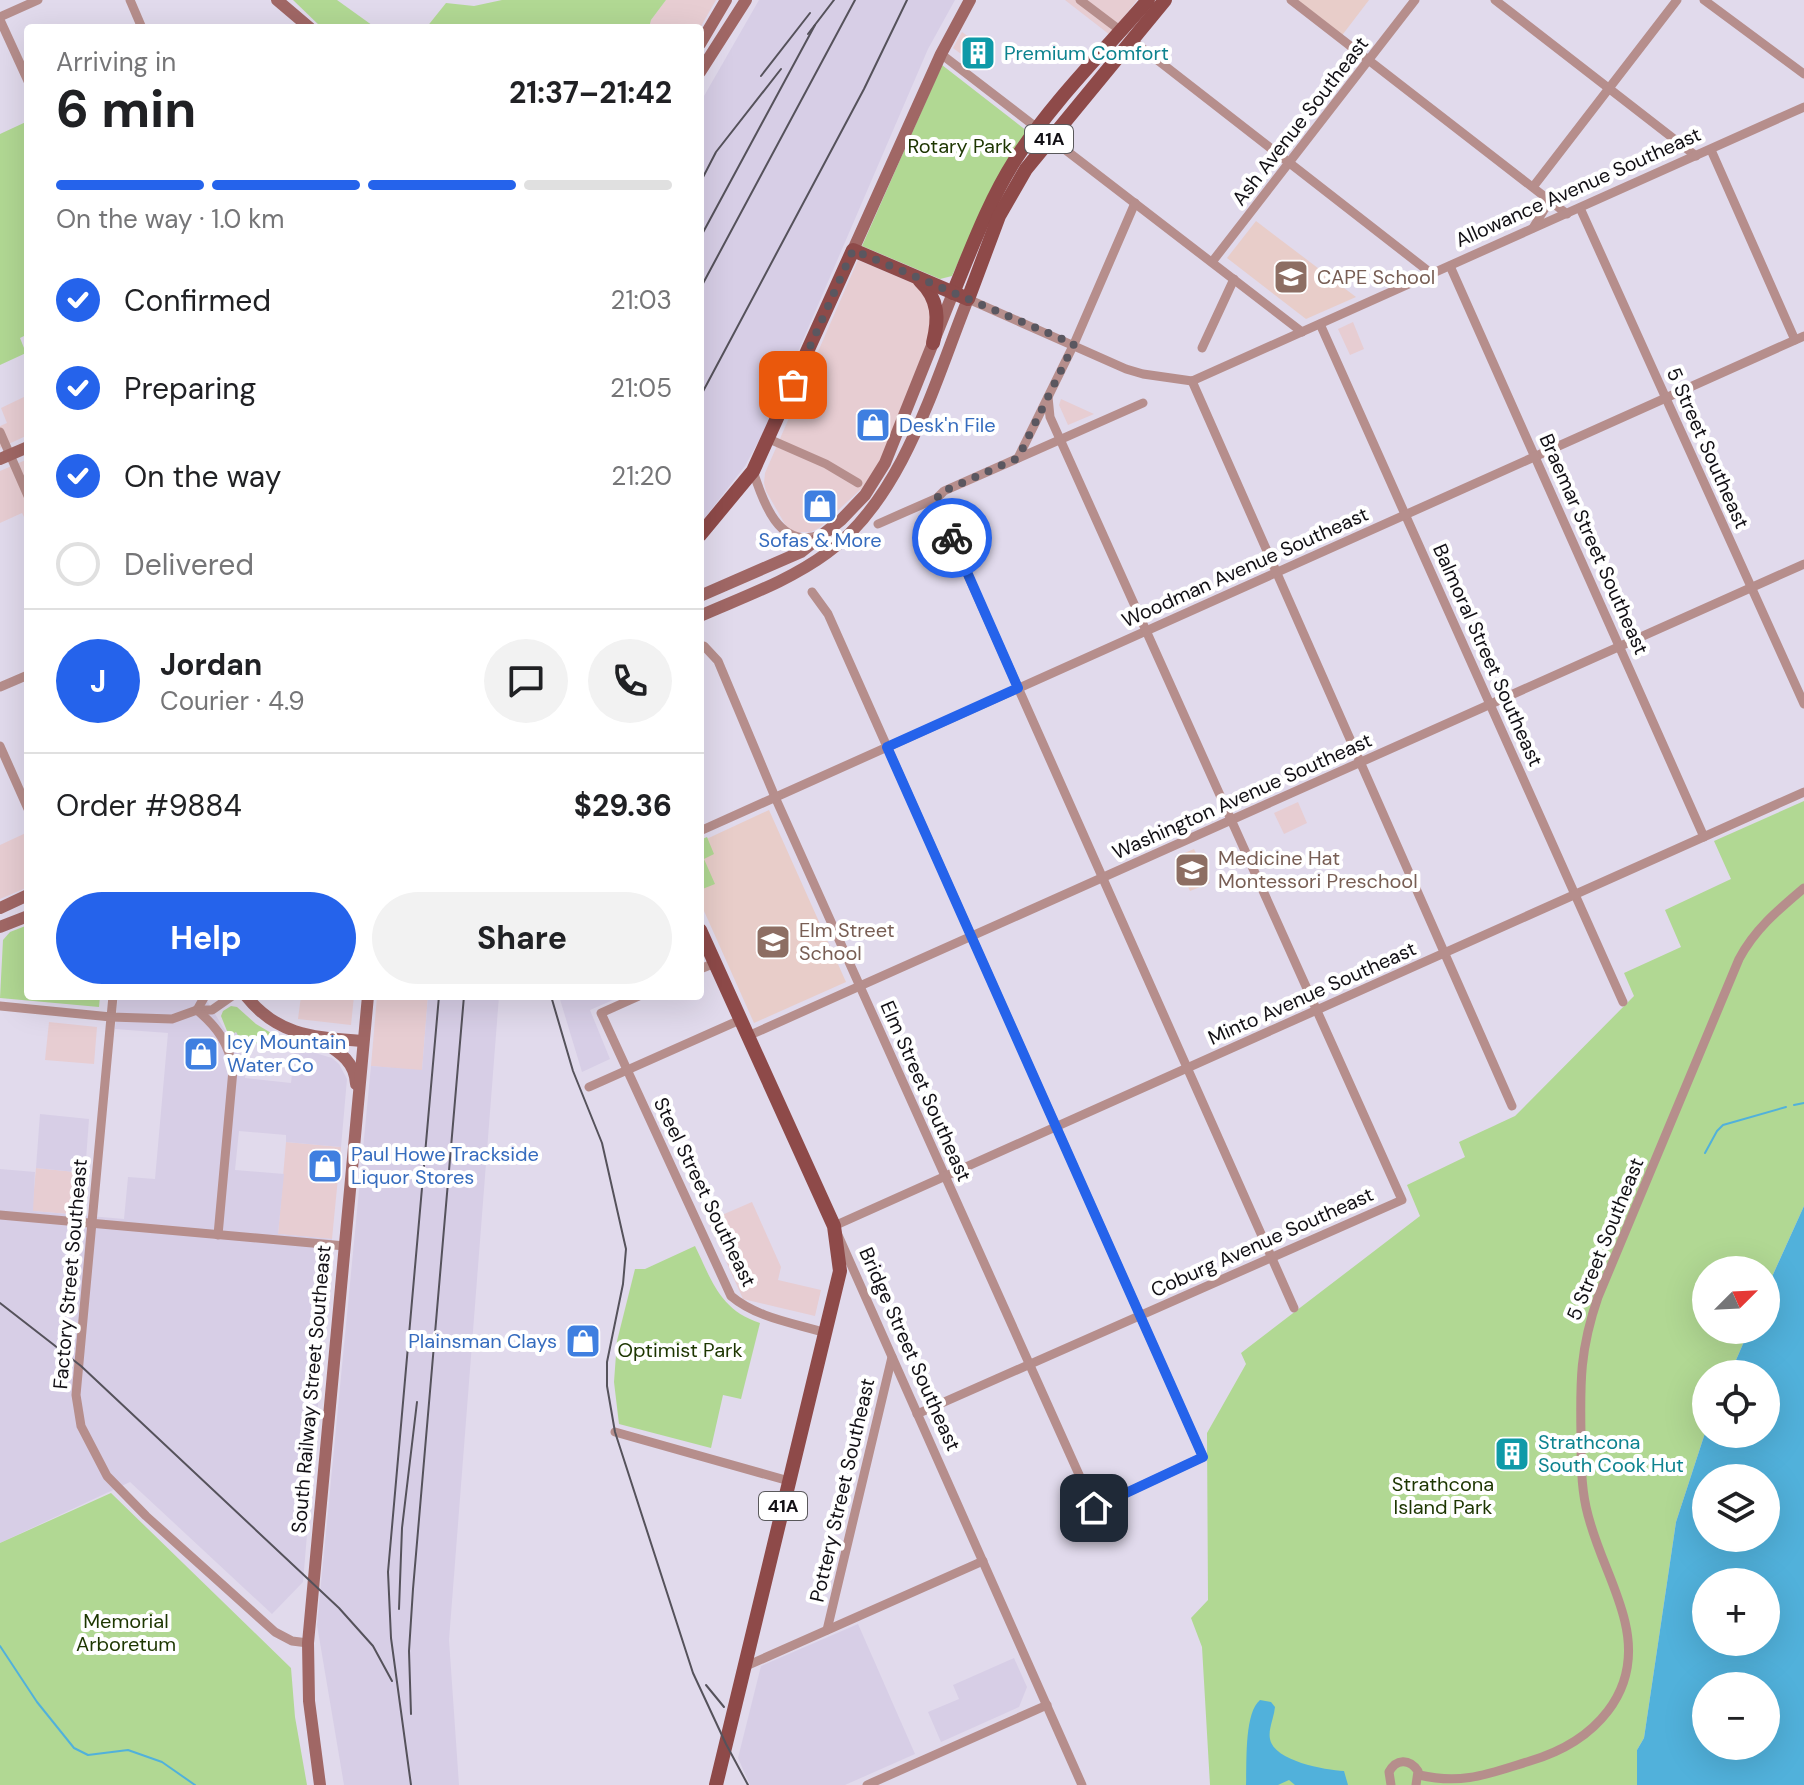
<!DOCTYPE html>
<html lang="en">
<head>
<meta charset="utf-8">
<style>
	:root { --surface:#fff; --page:#f2f2f2; --text:#202124; --muted:#757577; --line:#e0e0e0; --accent:#2563eb }
	body { margin:0; font-family:"DM Sans",sans-serif; background:var(--page); color:var(--text); height:100vh; display:flex; flex-direction:column; font-size:30px; white-space:nowrap }
	* { box-sizing:border-box; margin:0 }
	p { font-size:26px; color:var(--muted) }
	.icon { flex:none; width:44px; height:44px; fill:none; stroke:currentColor; stroke-width:2; stroke-linecap:round; stroke-linejoin:round }
	.map { position:relative; flex:1; overflow:hidden }
	.panel { position:absolute; left:24px; top:24px; width:680px; height:976px; display:flex; flex-direction:column; background:var(--surface); border-radius:8px; box-shadow:0 8px 32px #0002 }
	.panel>* { flex:none }
	.needle { width:52px; rotate:66deg }
	.controls { position:absolute; left:1692px; top:1256px; display:grid; gap:16px }
	.controls a { display:grid; place-items:center; width:88px; height:88px; border-radius:50%; background:var(--surface); box-shadow:0 8px 32px #0002; font-size:40px }
	.pin { position:absolute; display:grid; place-items:center; width:68px; height:68px; color:#fff; margin:-34px; border-radius:16px; box-shadow:0 4px 12px #0006 }
	.courier { position:absolute; display:grid; place-items:center; width:80px; height:80px; margin:-40px; border:6px solid #2563eb; border-radius:50%; background:#fff; color:#222; box-shadow:0 2px 10px #0007 }
	.head em { font-style:normal; font-weight:700 }
	.head div { display:flex; flex-direction:column-reverse }
	.head { display:flex; align-items:center; justify-content:space-between; height:136px; padding:0 32px }
	h1 { font-size:52px; font-weight:700; line-height:60px }
	.bar { display:grid; grid-template-columns:repeat(4,1fr); gap:12px 8px; align-content:center; height:96px; padding:0 32px }
	.bar i { height:10px; border-radius:6px; background:var(--line) }
	.bar .current { background:var(--accent) }
	.bar p { grid-column:span 4 }
	.line { display:flex; align-items:center; gap:20px; padding:0 32px; border-top:2px solid var(--line) }
	.line div { flex:1 }
	.round { display:grid; place-items:center; flex:none; width:84px; height:84px; border-radius:42px; background:var(--page) }
	ol { padding:0 32px; list-style:none }
	li { display:flex; align-items:center; gap:24px; height:88px }
	li p { margin-inline-start:auto }
	li .icon { padding:8px; border-radius:50%; background:var(--accent); color:#fff; stroke-width:4 }
	li:last-child { color:var(--muted) }
	li i { width:44px; height:44px; border:4px solid var(--line); border-radius:50% }
	.cta { display:flex; gap:16px; margin-top:auto; padding:16px 32px }
	.cta a { flex:1; height:92px; border-radius:48px; background:var(--accent); color:#fff; font-size:32px; font-weight:700; line-height:92px; text-align:center }
	.cta a+a { background:var(--page); color:var(--text) }
	.map>svg:first-child { display:block }
	.commercial { fill:#e7cdd2 }
	.built { fill:#d7cee6 }
	.education { fill:#e8cdc9 }
	.green { fill:#b1d893 }
	.water { fill:#51b1db; fill-rule:evenodd }
	.lines { fill:none; stroke-linecap:round; stroke-linejoin:round }
	.stream { stroke:#51b1db; stroke-width:2 }
	.street { stroke:#b68e8c; stroke-width:9 }
	.secondary { stroke:#a06765; stroke-width:12 }
	.primary { stroke:#8e4a49; stroke-width:14 }
	.rail { stroke:#55525b; stroke-width:2 }
	.done { stroke:#5a5760; stroke-width:8; stroke-dasharray:0 14.4 }
	.route { stroke:#2563eb; stroke-width:10 }
	.labels { text-anchor:middle; dominant-baseline:central; stroke-width:8; stroke-linejoin:round; paint-order:stroke }
	.shield { fill:#fff; stroke:#59585b; stroke-width:2 }
	.shield-label { font-size:18px; font-weight:bold; fill:#121015 }
	.culture-label { font-size:20px; fill:#0d838f; stroke:#fff; text-anchor:start }
	.street-label { font-size:20px; fill:#121015; stroke:#fff }
	.park-label { font-size:20px; fill:#1d3601; stroke:#fff }
	.education-label { font-size:20px; fill:#785e54; stroke:#fff; text-anchor:start }
	.shop-label { font-size:20px; fill:#366cbe; stroke:#fff; text-anchor:start }
</style>
</head>
<body>
<div class="map">
<svg width="1804" height="1785" viewBox="0 0 1804 1785">
	<rect width="100%" height="100%" fill="#e1daec"/>
	<!-- commercial -->
	<g class="commercial">
		<path d="M666,0H716L700,28H649L651,20Z"/>
		<path d="M1065,0H1137L1110,35Z"/>
		<path d="M962,32L992,54L980,68L953,48Z"/>
		<path d="M858,260L915,284L932,306L930,334L882,459L862,488L819,528L811,532H794L786,526L766,491L764,483L765,473Z"/>
		<path d="M1353,322L1364,349L1350,355L1338,329Z"/>
		<path d="M28,395V435L0,448V426L7,423L1,408Z"/>
		<path d="M1061,399L1094,414L1068,425L1059,405Z"/>
		<path d="M28,459V515L24,517L22,513L0,523V471Z"/>
		<path d="M1298,802L1307,823L1284,834L1274,813Z"/>
		<path d="M28,832V887L0,899V845Z"/>
		<path d="M301,996H354L351,1025L298,1019Z"/>
		<path d="M377,996H428L422,1071L371,1066Z"/>
		<path d="M49,1022L97,1027L94,1064L45,1060Z"/>
		<path d="M286,1142L341,1147L332,1239L278,1234Z"/>
		<path d="M36,1168L85,1173L81,1215L32,1211Z"/>
		<path d="M752,1202L781,1267L778,1280L821,1290L815,1316L743,1299L708,1221Z"/>
	</g>
	<!-- built -->
	<g class="built">
		<path d="M759,0H955L928,49L763,433L745,466L700,524V103Z"/>
		<path d="M118,996H204L228,1035L236,1031L242,1042H248L245,1078L291,1083L295,1047L332,1058L339,1064L347,1079L341,1147L286,1142V1135L239,1131L235,1170L284,1174L278,1234L332,1239L303,1582L272,1614L130,1482L0,1543V1169L35,1172L33,1211L124,1219L128,1177L155,1179L168,1033L115,1029Z"/>
		<path d="M428,996H499L449,1640L459,1785H344L317,1625L371,1066L422,1070Z"/>
		<path d="M559,996H622L590,1010L610,1059L582,1072Z"/>
		<path d="M40,1114L89,1119L85,1173L36,1168Z"/>
		<path d="M858,1624L915,1754L845,1785H750L738,1758L761,1666Z"/>
		<path d="M1014,1658L1027,1687L1019,1707L941,1742L928,1712L959,1699L953,1685Z"/>
	</g>
	<!-- education -->
	<g class="education">
		<path d="M1291,0H1369L1340,38Z"/>
		<path d="M1256,221L1356,297L1306,319L1227,258Z"/>
		<path d="M769,810L846,982L754,1023L700,902V842Z"/>
		<path d="M1194,849L1210,883L1190,891L1175,857Z"/>
	</g>
	<!-- green -->
	<g class="green">
		<path d="M293,0H337L376,28H322Z"/>
		<path d="M502,0H666L651,20L649,28H426L446,3L474,6Z"/>
		<path d="M942,65L1027,131L983,208L952,276L940,279L862,246Z"/>
		<path d="M28,121V334L20,338L26,353L0,365V134Z"/>
		<path d="M1804,801V1206L1766,1290V1270H1706V1330H1749L1730,1374H1706V1430L1676,1522L1644,1738L1637,1750V1785H1210L1202,1647L1191,1618L1208,1600L1207,1433L1246,1364L1241,1353L1420,1216L1407,1185L1465,1157L1459,1142L1515,1116L1634,996L1624,973L1681,947L1665,910L1731,879L1714,841Z"/>
		<path d="M707,837L714,854L704,859L715,884L700,890V840Z"/>
		<path d="M28,925V996H100L99,1007L0,998L3,940L10,932Z"/>
		<path d="M231,1006L237,1007L256,1024L293,1046L242,1042L236,1032L229,1036L221,1016L223,1011Z"/>
		<path d="M695,1246C712,1281 720,1310 760,1323L741,1399L723,1395L711,1448L619,1424L614,1382L617,1341L635,1269H645Z"/>
		<path d="M111,1493L291,1668L295,1717L307,1785H0V1543Z"/>
	</g>
	<!-- water -->
	<g class="water">
		<path d="M1804,1206V1785H1637V1750L1644,1738L1676,1522L1706,1430V1434H1766V1374H1730L1749,1330H1766V1290ZM1706,1478H1766V1538H1706ZM1706,1582H1766V1642H1706ZM1706,1686H1766V1746H1706Z"/>
		<path d="M1260,1700L1271,1702L1275,1707C1274,1718 1268,1729 1270,1739C1274,1761 1325,1770 1344,1771L1348,1785H1295L1289,1780L1278,1785H1246C1247,1764 1244,1713 1260,1700Z"/>
	</g>
	<g class="lines">
		<!-- stream -->
		<g class="stream">
			<path d="M1794,1105L1804,1103"/>
			<path d="M1705,1153L1717,1131L1723,1125L1786,1107"/>
			<path d="M0,1646L37,1702L74,1748L88,1755L128,1750L162,1762L195,1785"/>
		</g>
		<!-- street -->
		<g class="street">
			<path d="M130,0L142,28"/>
			<path d="M1080,0L1121,31"/>
			<path d="M1291,0L1567,214"/>
			<path d="M1495,0L1696,156"/>
			<path d="M1704,0L1804,74"/>
			<path d="M0,17L38,0"/>
			<path d="M0,20L28,81"/>
			<path d="M1133,41L1432,274"/>
			<path d="M941,54L1302,332"/>
			<path d="M1711,150L1795,340"/>
			<path d="M1533,187L1677,0"/>
			<path d="M1580,208L1804,704"/>
			<path d="M1533,228L1550,200"/>
			<path d="M1212,262L1415,0"/>
			<path d="M1450,266L1704,837"/>
			<path d="M968,299L1126,369L1143,374L1192,381"/>
			<path d="M1320,324L1623,1002"/>
			<path d="M1202,348L1234,279"/>
			<path d="M1192,381L1512,1106"/>
			<path d="M1192,381L1804,107"/>
			<path d="M0,432L28,496"/>
			<path d="M769,439L826,464L858,483"/>
			<path d="M1018,458L1074,344L1135,203"/>
			<path d="M753,471C763,502 779,550 820,535"/>
			<path d="M937,498V505L959,555L1294,1308"/>
			<path d="M878,524L937,498L944,491L1143,403"/>
			<path d="M704,646L718,661L775,797L1094,1508L1203,1457L828,614L812,592"/>
			<path d="M0,687L28,675"/>
			<path d="M0,746L28,809"/>
			<path d="M700,831L1804,336"/>
			<path d="M700,969L715,963"/>
			<path d="M113,996L76,1395L81,1426L107,1476L146,1516L275,1632L292,1641L308,1643"/>
			<path d="M639,996L601,1013L731,1296C757,1318 794,1323 826,1333"/>
			<path d="M0,1006L111,1017L172,1019L197,1010H212L232,996"/>
			<path d="M197,1010C217,1027 229,1043 233,1070L218,1235"/>
			<path d="M197,1010L205,996"/>
			<path d="M748,1036L1804,564"/>
			<path d="M589,1087L740,1020"/>
			<path d="M0,1215L345,1246"/>
			<path d="M917,1414L1402,1200L1050,417L1048,397"/>
			<path d="M615,1432L789,1481"/>
			<path d="M827,1630L892,1357"/>
			<path d="M744,1667L983,1561"/>
			<path d="M1419,1775C1463,1785 1488,1774 1530,1761C1594,1742 1642,1693 1625,1622C1616,1583 1595,1549 1586,1507C1581,1484 1581,1459 1581,1435C1580,1381 1580,1349 1598,1297L1739,959C1755,929 1778,910 1804,888"/>
			<path d="M867,1785L1047,1705"/>
			<path d="M1082,1785L834,1226L1804,792"/>
			<path d="M1391,1785L1389,1772C1396,1759 1409,1758 1418,1771L1416,1785"/>
		</g>
		<!-- secondary -->
		<g class="secondary">
			<path d="M277,0L310,28"/>
			<path d="M700,44L726,0"/>
			<path d="M700,72L746,0"/>
			<path d="M853,250L941,54L970,0"/>
			<path d="M0,459L28,447"/>
			<path d="M700,596L801,552L841,520L865,495L885,463L953,293"/>
			<path d="M700,616C743,597 789,581 827,553C903,498 934,384 968,299"/>
			<path d="M0,908L28,895"/>
			<path d="M0,927L28,916"/>
			<path d="M246,996C279,1037 315,1037 363,1041"/>
			<path d="M319,1039C337,1051 355,1060 356,1084"/>
			<path d="M320,1785L309,1701L308,1643L368,996"/>
		</g>
		<!-- primary -->
		<g class="primary">
			<path d="M920,281C939,299 939,319 933,343"/>
			<path d="M953,293C972,247 989,201 1015,160C1051,103 1104,51 1148,0"/>
			<path d="M700,535L753,471L853,250L968,299L999,216L1026,169L1165,0"/>
			<path d="M700,930L834,1226L840,1271L716,1785"/>
		</g>
		<!-- rail -->
		<g class="rail">
			<path d="M808,34L834,0"/>
			<path d="M761,76L810,13"/>
			<path d="M700,183L716,152L781,69"/>
			<path d="M700,238L815,25"/>
			<path d="M700,289L855,0"/>
			<path d="M700,397L864,89L907,0"/>
			<path d="M551,996L573,1071L602,1143L626,1249L623,1284L607,1362V1386L615,1432L693,1673L726,1744L748,1785"/>
			<path d="M0,1303L81,1366L339,1608L373,1646L392,1681"/>
			<path d="M399,1609L402,1528L417,1402"/>
			<path d="M706,1685L724,1707"/>
			<path d="M411,1714L409,1651L413,1589L464,996"/>
			<path d="M411,1785L391,1638L388,1572L439,996"/>
		</g>
	</g>
	<g class="lines">
		<!-- done -->
		<path class="done" d="M793,385L853,250L1074,344L1018,458L944,491L938,496L937,505L952,538"/>
		<!-- route -->
		<path class="route" d="M952,538L1018,688L887,747L1203,1457L1094,1508"/>
	</g>
	<!-- icons -->
	<defs>
		<symbol id="building-square" viewBox="-11 -11 22 22"><rect x="-9" y="-9" width="18" height="18" rx="4" fill="#0f9aa8" stroke="#fff"/><path d="M-4-6H4V6H1V3H-1V6H-4ZM-2.5-4.3h1.7v1.8h-1.7ZM.8-4.3h1.7v1.8H.8ZM-2.5-1h1.7V.8h-1.7ZM.8-1h1.7V.8H.8Z" fill="#fff"/></symbol>
		<symbol id="school-square" viewBox="-11 -11 22 22"><rect x="-9" y="-9" width="18" height="18" rx="4" fill="#8d6e63" stroke="#fff"/><path d="M0-5L7-2L0 1L-7-2ZM-4 1L0 2.5L4 1V4Q0 6-4 4Z" fill="#fff"/></symbol>
		<symbol id="shop-square" viewBox="-11 -11 22 22"><rect x="-9" y="-9" width="18" height="18" rx="4" fill="#3f7fe0" stroke="#fff"/><path d="M-5-2.5h2.3a2.7 3.5 0 0 1 5.4 0H5L5.5 6h-11ZM-1.5-2.5h3a1.5 2.3 0 0 0-3 0Z" fill="#fff"/></symbol>
	</defs>
	<g fill-rule="evenodd">
		<use href="#building-square" x="958" y="33" width="40" height="40"/>
		<use href="#school-square" x="1271" y="257" width="40" height="40"/>
		<use href="#shop-square" x="853" y="405" width="40" height="40"/>
		<use href="#shop-square" x="800" y="486" width="40" height="40"/>
		<use href="#school-square" x="1172" y="850" width="40" height="40"/>
		<use href="#school-square" x="753" y="922" width="40" height="40"/>
		<use href="#shop-square" x="181" y="1034" width="40" height="40"/>
		<use href="#shop-square" x="305" y="1146" width="40" height="40"/>
		<use href="#shop-square" x="563" y="1321" width="40" height="40"/>
		<use href="#building-square" x="1492" y="1434" width="40" height="40"/>
	</g>
	<g class="labels">
		<!-- shield labels -->
		<g class="shield">
			<rect x="1025" y="125" width="48" height="28" rx="6"/>
			<rect x="759" y="1492" width="48" height="28" rx="6"/>
		</g>
		<g class="shield-label">
			<text x="1049" y="139">41A</text>
			<text x="783" y="1506">41A</text>
		</g>
		<!-- culture labels -->
		<g class="culture-label">
			<text x="1004" y="53">Premium Comfort</text>
			<text x="1538" y="1442">Strathcona<tspan x="1538" dy="23">South Cook Hut</tspan></text>
		</g>
		<!-- street labels -->
		<g class="street-label">
			<text transform="translate(1300 121) rotate(-52)">Ash Avenue Southeast</text>
			<text transform="translate(1578 187) rotate(-24)">Allowance Avenue Southeast</text>
			<text transform="translate(1708 448) rotate(66)">5 Street Southeast</text>
			<text transform="translate(1594 544) rotate(66)">Braemar Street Southeast</text>
			<text transform="translate(1245 567) rotate(-24)">Woodman Avenue Southeast</text>
			<text transform="translate(1488 655) rotate(66)">Balmoral Street Southeast</text>
			<text transform="translate(1242 796) rotate(-24)">Washington Avenue Southeast</text>
			<text transform="translate(1312 993) rotate(-24)">Minto Avenue Southeast</text>
			<text transform="translate(926 1091) rotate(66)">Elm Street Southeast</text>
			<text transform="translate(705 1192) rotate(64)">Steel Street Southeast</text>
			<text transform="translate(1605 1239) rotate(-68)">5 Street Southeast</text>
			<text transform="translate(1262 1242) rotate(-24)">Coburg Avenue Southeast</text>
			<text transform="translate(70 1274) rotate(-85)">Factory Street Southeast</text>
			<text transform="translate(910 1349) rotate(66)">Bridge Street Southeast</text>
			<text transform="translate(311 1389) rotate(-85)">South Railway Street Southeast</text>
			<text transform="translate(842 1490) rotate(-77)">Pottery Street Southeast</text>
		</g>
		<!-- park labels -->
		<g class="park-label">
			<text x="960" y="146">Rotary Park</text>
			<text x="680" y="1350">Optimist Park</text>
			<text x="1443" y="1484">Strathcona<tspan x="1443" dy="23">Island Park</tspan></text>
			<text x="126" y="1621">Memorial<tspan x="126" dy="23">Arboretum</tspan></text>
		</g>
		<!-- education labels -->
		<g class="education-label">
			<text x="1317" y="277">CAPE School</text>
			<text x="1218" y="858">Medicine Hat<tspan x="1218" dy="23">Montessori Preschool</tspan></text>
			<text x="799" y="930">Elm Street<tspan x="799" dy="23">School</tspan></text>
		</g>
		<!-- shop labels -->
		<g class="shop-label">
			<text x="899" y="425">Desk'n File</text>
			<text x="820" y="540" text-anchor="middle">Sofas &amp; More</text>
			<text x="227" y="1042">Icy Mountain<tspan x="227" dy="23">Water Co</tspan></text>
			<text x="351" y="1154">Paul Howe Trackside<tspan x="351" dy="23">Liquor Stores</tspan></text>
			<text x="557" y="1341" text-anchor="end">Plainsman Clays</text>
		</g>
	</g>
</svg>
<div class="controls">
<a><svg class="needle" viewBox="-14 -14 28 28"><path d="M0-13l5 13h-10z" fill="#e53935"/><path d="M0 13l5-13h-10z" fill="#757577"/></svg></a>
<a><svg class="icon" aria-label="locate" viewBox="0 0 24 24"><circle cx="12" cy="12" r="6"/><path d="M12 2v4M12 18v4M2 12h4M18 12h4"/></svg></a>
<a><svg class="icon" aria-label="layers" viewBox="0 0 24 24"><path d="M12 4l9 5-9 5-9-5zM3 14l9 5 9-5"/></svg></a>
<a>+</a>
<a>−</a>
</div>
<div class="pin" style="left:793px;top:385px;background:#ea580c"><svg class="icon" aria-label="bag" viewBox="0 0 24 24"><path d="M5 8h14l-1 12H6zM9 8a3 3 0 0 1 6 0"/></svg></div>
<div class="pin" style="left:1094px;top:1508px;background:#1f2937"><svg class="icon" aria-label="home" viewBox="0 0 24 24"><path d="M3 11l9-7 9 7M6 9v11h12V9"/></svg></div>
<div class="courier" style="left:952px;top:538px"><svg class="icon" aria-label="bike" viewBox="0 0 24 24"><circle cx="6" cy="16" r="4"/><circle cx="18" cy="16" r="4"/><path d="M6 16l4-8h5l3 8M10 8l3 8H6M13 5h3"/></svg></div>
<section class="panel">
<div class="head"><div><h1>6 min</h1><p>Arriving in</p></div><em>21:37–21:42</em></div>
<div class="bar"><i class="current"></i><i class="current"></i><i class="current"></i><i></i><p>On the way · 1.0 km</p></div>
<ol>
<li><svg class="icon" aria-label="check" viewBox="0 0 24 24"><path d="M5 12l5 5 9-10"/></svg>Confirmed<p>21:03</p></li>
<li><svg class="icon" aria-label="check" viewBox="0 0 24 24"><path d="M5 12l5 5 9-10"/></svg>Preparing<p>21:05</p></li>
<li><svg class="icon" aria-label="check" viewBox="0 0 24 24"><path d="M5 12l5 5 9-10"/></svg>On the way<p>21:20</p></li>
<li><i></i>Delivered</li>
</ol>
<div class="line" style="height:144px"><b class="round" style="background:var(--accent);color:#fff">J</b><div><b>Jordan</b><p>Courier · 4.9</p></div><a class="round"><svg class="icon" aria-label="chat" viewBox="0 0 24 24"><path d="M4 5h16v11H9l-5 4z"/></svg></a><a class="round"><svg class="icon" aria-label="phone" viewBox="0 0 24 24"><path d="M5 4h4l2 5-3 2q2 4 5 5l2-3 5 2v4C11 20 4 13 5 4z"/></svg></a></div>
<div class="line" style="height:104px"><div>Order #9884</div><b>$29.36</b></div>
<div class="cta"><a>Help</a><a>Share</a></div>
</section>
</div>
</body>
</html>
